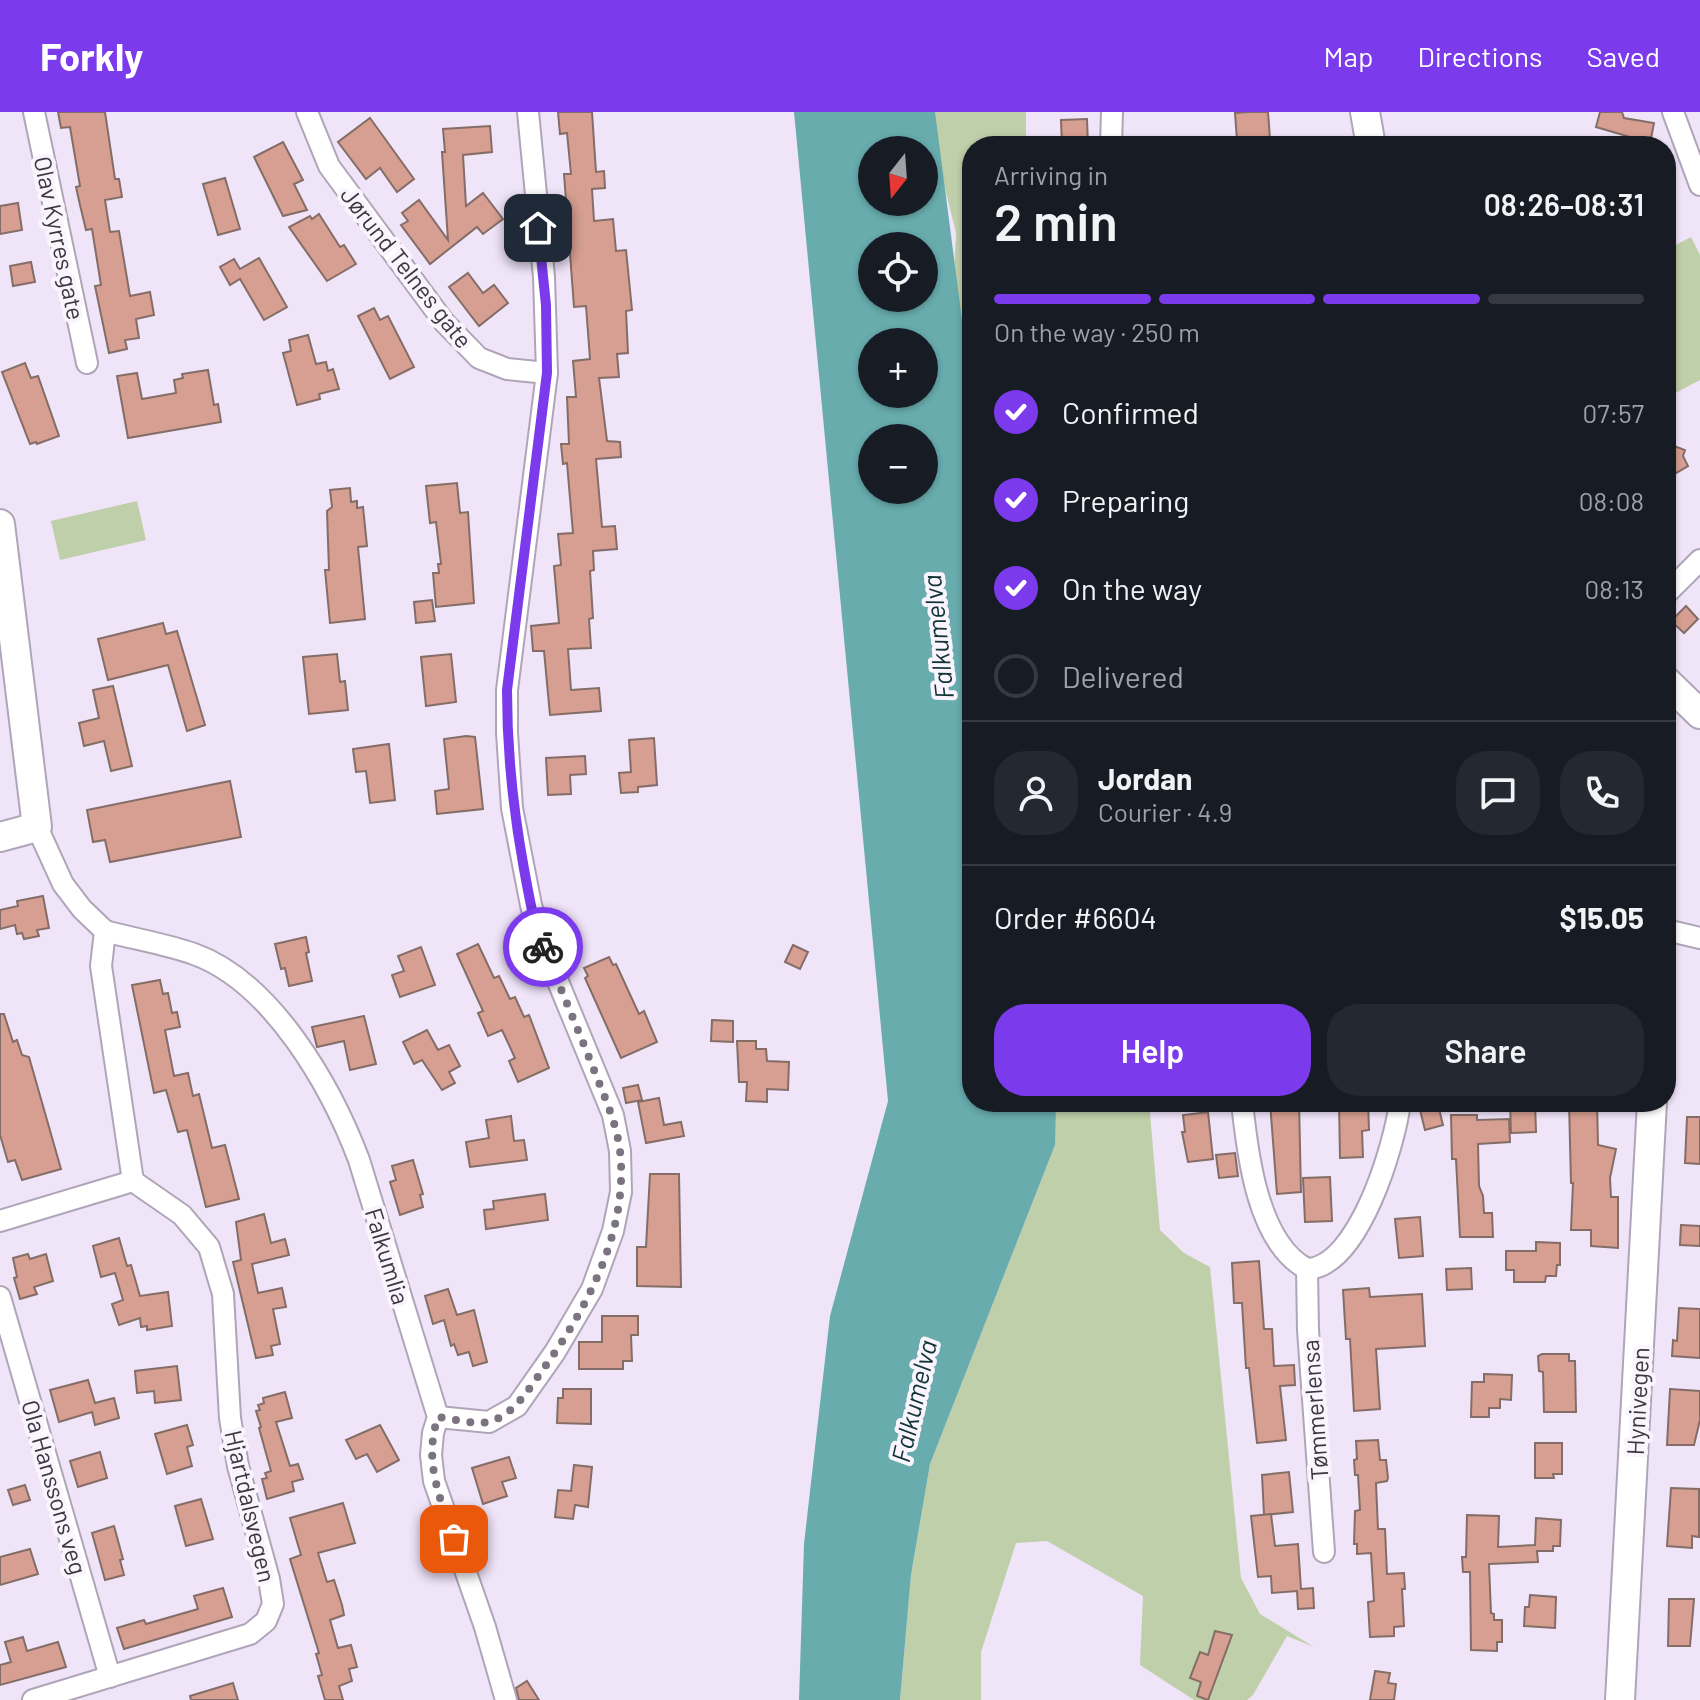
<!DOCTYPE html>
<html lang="en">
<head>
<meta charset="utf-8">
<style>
	:root { --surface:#171b24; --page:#242831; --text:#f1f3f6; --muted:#9ea1a6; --line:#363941; --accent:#7c3aed }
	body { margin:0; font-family:Barlow,sans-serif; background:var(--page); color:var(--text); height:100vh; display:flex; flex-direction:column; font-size:30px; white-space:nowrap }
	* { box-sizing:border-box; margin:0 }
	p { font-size:26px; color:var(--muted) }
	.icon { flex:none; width:44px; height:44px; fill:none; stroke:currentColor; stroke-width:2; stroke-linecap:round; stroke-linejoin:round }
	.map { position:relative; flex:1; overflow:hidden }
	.side { position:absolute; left:962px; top:24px; width:714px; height:976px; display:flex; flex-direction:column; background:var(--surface); border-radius:32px; box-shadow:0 2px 6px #0004 }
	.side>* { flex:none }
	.needle { width:52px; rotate:197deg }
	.tools { position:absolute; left:858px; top:24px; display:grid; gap:16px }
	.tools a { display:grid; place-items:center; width:80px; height:80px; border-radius:50%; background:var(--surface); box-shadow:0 2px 6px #0004; font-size:40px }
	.pin { position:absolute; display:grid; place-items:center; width:68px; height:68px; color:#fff; margin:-34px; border-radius:16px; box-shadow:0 4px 12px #0006 }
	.courier { position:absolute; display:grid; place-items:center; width:80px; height:80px; margin:-40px; border:6px solid #7c3aed; border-radius:50%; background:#fff; color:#222; box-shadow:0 2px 10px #0007 }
	.summary em { font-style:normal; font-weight:600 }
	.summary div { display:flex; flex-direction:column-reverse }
	.summary { display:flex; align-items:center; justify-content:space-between; height:136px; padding:0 32px }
	h1 { font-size:52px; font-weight:600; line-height:60px }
	.bar { display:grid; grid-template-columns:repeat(4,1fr); gap:12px 8px; align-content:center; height:96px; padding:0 32px }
	.bar i { height:10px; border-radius:6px; background:var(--line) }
	.bar .on { background:var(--accent) }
	.bar p { grid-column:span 4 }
	.line { display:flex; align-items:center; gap:20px; padding:0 32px; border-top:2px solid var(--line) }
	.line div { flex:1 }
	.round { display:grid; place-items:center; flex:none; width:84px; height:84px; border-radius:32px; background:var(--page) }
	ol { padding:0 32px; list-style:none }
	li { display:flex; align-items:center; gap:24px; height:88px }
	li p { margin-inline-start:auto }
	li .icon { padding:8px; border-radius:50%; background:var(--accent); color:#fff; stroke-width:4 }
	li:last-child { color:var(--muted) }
	li i { width:44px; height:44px; border:4px solid var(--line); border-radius:50% }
	.action { display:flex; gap:16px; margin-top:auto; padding:16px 32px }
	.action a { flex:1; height:92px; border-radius:32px; background:var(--accent); color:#fff; font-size:32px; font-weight:600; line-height:92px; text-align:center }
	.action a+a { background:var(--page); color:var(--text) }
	header { display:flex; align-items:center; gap:48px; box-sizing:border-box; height:112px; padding:0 40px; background:var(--accent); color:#fff }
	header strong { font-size:38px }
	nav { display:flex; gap:44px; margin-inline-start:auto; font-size:28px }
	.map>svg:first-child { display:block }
	.green { fill:#bfcfa9 }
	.water { fill:#68acae; fill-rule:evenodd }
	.building { fill:#d69f91; stroke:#846d67; stroke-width:2 }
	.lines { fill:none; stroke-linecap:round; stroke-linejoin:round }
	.street-casing { stroke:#b0a5b8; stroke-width:24 }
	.secondary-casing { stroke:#b0a5b8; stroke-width:32 }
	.street { stroke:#fff; stroke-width:20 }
	.secondary { stroke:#fff; stroke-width:28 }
	.done { stroke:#7b7480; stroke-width:8; stroke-dasharray:0 14.4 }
	.route { stroke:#7c3aed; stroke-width:10 }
	.labels { text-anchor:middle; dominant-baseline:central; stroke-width:8; stroke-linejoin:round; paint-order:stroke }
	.street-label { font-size:24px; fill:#3c373f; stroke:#f9f4fd }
	.water-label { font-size:26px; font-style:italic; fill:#113434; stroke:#f9f4fd }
</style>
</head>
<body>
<header>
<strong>Forkly</strong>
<nav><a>Map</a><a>Directions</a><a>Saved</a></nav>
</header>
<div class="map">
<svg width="1700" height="1588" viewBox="0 0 1700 1588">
	<rect width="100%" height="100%" fill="#f0e4f9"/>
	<!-- green -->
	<g class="green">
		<path d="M926,0H1026V34H972V347L953,178L956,121Z"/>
		<path d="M1691,125L1700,143V268L1668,285L1666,138Z"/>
		<path d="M137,389L146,428L60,448L51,409Z"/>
		<path d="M1050,990H1149L1160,1118L1184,1141L1210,1155L1241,1466L1260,1502L1314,1535L1287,1524L1253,1583L1247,1588H1194L1140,1553L1143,1484L1047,1429L1016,1431L981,1540V1588H900L911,1463L930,1352L1055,1033Z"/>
	</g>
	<!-- water -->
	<path class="water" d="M794,0H935L972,285V990H1056L1055,1033L930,1352L911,1463L900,1588H799L804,1432L830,1204L888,989ZM872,38H924V90H872ZM872,134H924V186H872ZM872,230H924V282H872ZM872,326H924V378H872Z"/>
	<!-- building -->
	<g class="building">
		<path d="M58,0H105L115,67H119L122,85L105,88L110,120L119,119L130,184L150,180L154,203L136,207L139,226L125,228L127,237L109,241L95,174L101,173L92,117L86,118L80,93L76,75L80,74L70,15L61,16Z"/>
		<path d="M558,0H592L596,60L604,59L605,76L592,77L594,109L613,107L616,139L626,138L632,198L626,199L628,241L617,242L619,265L599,266L607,329L620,330L621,345L596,347L602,415L615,414L617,437L593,439L594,458L590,459L593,506L589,507L591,536L568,537L571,578L599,576L601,599L550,603L544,539H533L531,514L559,511L554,454L561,453L558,422L573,421L567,351L563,352L561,332H569L567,285H576L573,249L590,247L586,194L574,195L564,62H571L567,21L560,22Z"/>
		<path d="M1249,0H1268L1270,27L1237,28L1235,1Z"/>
		<path d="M1600,0H1622L1624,6L1654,11L1650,32L1630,28V25L1596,15Z"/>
		<path d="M370,6L414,67L397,80L380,56L366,67L338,30Z"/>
		<path d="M1087,7L1088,34H1062L1061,8Z"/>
		<path d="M490,14L492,40L463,43L466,94L483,81L503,107L483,122L477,115L430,152L401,113L408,109L402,101L419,88L448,128L442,40H445L443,17Z"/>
		<path d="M283,30L303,68L294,72L307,98L283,104L254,45Z"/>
		<path d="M225,66L240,117L218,123L203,72Z"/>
		<path d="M18,91L22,118L0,122V94Z"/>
		<path d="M319,102L340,135L344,133L356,152L327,169L289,115L310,104L312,107Z"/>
		<path d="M259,146L287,195L264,208L240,167L230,173L220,155L234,147L240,157Z"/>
		<path d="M31,150L35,170L13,174L10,154Z"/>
		<path d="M468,161L483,181L494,173L508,191L479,214L449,175Z"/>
		<path d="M374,196L380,208L388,204L414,255L390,267L358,204Z"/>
		<path d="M308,223L316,252L326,250L328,259L333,257L339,277L319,282L320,287L297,293L283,241L291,239L289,228Z"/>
		<path d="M25,251L31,266L38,264L59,324L37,332L36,330L30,332L2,260Z"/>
		<path d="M208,258L214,293L218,292L221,310L128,326L117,264L137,261L142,287L176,281L174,268L183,266L182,262Z"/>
		<path d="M1666,331L1685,338L1683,344L1688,354L1666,367Z"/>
		<path d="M457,371L460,401L468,400L474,491L436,495L433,461H439L438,452H441L436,410L430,411L426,374Z"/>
		<path d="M350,376L351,390L357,389V396L363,395L367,434L358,435L365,507L330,511L325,458H329L327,399L332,395L330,378Z"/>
		<path d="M432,488L435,509L416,511L414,490Z"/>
		<path d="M1686,494L1698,507L1684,521L1671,509Z"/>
		<path d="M163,511L166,522L177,519L205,613L187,619L168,553L108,568L98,527Z"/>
		<path d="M337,542L340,570L345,569L348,598L309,602L303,545Z"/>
		<path d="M451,542L456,590L426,594L421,545Z"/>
		<path d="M113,574L132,654L111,659L104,629L84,634L79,611L99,606L93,578Z"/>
		<path d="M466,624L475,625L483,697L437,702L435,679L449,677L444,627Z"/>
		<path d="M654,626L657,673L638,675V680L621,681L619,661L631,660L629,628Z"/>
		<path d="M389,632L395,688L370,691L366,659L356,660L353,637Z"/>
		<path d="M585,644L586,662L570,663L571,682L548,683L546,646Z"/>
		<path d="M230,669L241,725L110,750L105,728L93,730L87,698Z"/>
		<path d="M43,784L49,816L37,818L39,824L24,827L22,821L17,822L15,813L0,817V798L18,794L17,789Z"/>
		<path d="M306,825L309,840L306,841L312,869L289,874L285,856L281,857L275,832Z"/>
		<path d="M478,832L494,866L499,864L510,887L515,885L524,905L529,903L549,956L518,970L509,949L515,946L502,918L488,924L478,901L483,899L457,842Z"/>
		<path d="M793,833L808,840L800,857L785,850Z"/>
		<path d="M421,835L435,873L400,885L392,863L404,859L398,844Z"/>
		<path d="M609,845L613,853L616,852L639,902L644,899L657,930L621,946L585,866L588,864L584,856Z"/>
		<path d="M160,868L163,882L168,881L172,901L177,900L180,915L165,918L174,964L188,961L193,984L199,982L212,1036L225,1033L239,1087L206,1095L187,1018L178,1020L166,978L154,981L132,873Z"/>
		<path d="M0,902H4L13,930L17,928L22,943L29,945L61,1057L22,1068L15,1048L8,1050L0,1023Z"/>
		<path d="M364,904L376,952L350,958L344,929L317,935L312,915Z"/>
		<path d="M712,908L733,909V930L711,929Z"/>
		<path d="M427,918L438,938L449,933L460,954L449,960L455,971L442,978L422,948L414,952L403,930Z"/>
		<path d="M737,929H756V937H766L767,949L789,950L788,978L767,977V990L746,989L747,970H739Z"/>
		<path d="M638,973L642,988L626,991L623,976Z"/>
		<path d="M659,986L664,1013L681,1010L684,1024L646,1031L638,990Z"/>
		<path d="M1270,990H1299L1301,1080L1277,1082Z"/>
		<path d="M1339,990H1368L1369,1018L1362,1019L1363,1045L1340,1046Z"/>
		<path d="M1510,990H1535L1536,1020L1511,1021Z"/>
		<path d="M1569,990H1597L1598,1033L1616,1037L1610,1066L1611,1085H1618V1136L1591,1134V1118H1571L1573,1071H1571Z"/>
		<path d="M1438,993L1443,1013L1425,1018L1420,998Z"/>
		<path d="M1208,1000L1213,1047L1188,1050L1182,1020H1185L1183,1003Z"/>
		<path d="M1451,1003H1477V1008L1509,1007L1510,1030L1478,1032L1479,1074L1483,1084L1484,1101H1492L1493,1125H1460L1456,1047H1452Z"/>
		<path d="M511,1004L514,1029L524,1028L527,1048L470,1055L466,1030L489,1026L486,1008Z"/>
		<path d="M1687,1005H1700V1052L1685,1051Z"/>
		<path d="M1235,1041L1238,1064L1219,1066L1216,1043Z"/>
		<path d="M413,1048L423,1082L420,1083L423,1095L400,1103L390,1070L396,1068L392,1054Z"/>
		<path d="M650,1062H679L681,1175L637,1174V1135H646Z"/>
		<path d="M1330,1065L1332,1109L1305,1110L1303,1066Z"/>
		<path d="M545,1082L548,1108L486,1117L484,1098L494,1097L493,1089Z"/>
		<path d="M264,1102L271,1131L285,1127L289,1143L252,1152L258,1181L282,1176L286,1195L273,1197L280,1232L271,1234L273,1243L256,1246L233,1150L241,1148L236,1110Z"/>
		<path d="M1420,1105L1423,1144L1399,1146L1395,1107Z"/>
		<path d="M1681,1113L1700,1114V1134L1680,1133Z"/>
		<path d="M119,1126L127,1154L131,1153L140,1184L168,1180L172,1214L147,1218V1214L141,1215L140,1206L119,1213L112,1192L123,1188L115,1161L101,1165L93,1134Z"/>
		<path d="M1536,1130L1560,1131V1153H1557L1556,1164H1546L1545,1170H1514V1158H1506V1139H1536Z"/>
		<path d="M28,1142L30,1147L46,1142L53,1169L34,1175L37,1182L20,1187L14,1166L17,1165L13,1146Z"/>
		<path d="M1259,1149L1264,1217H1272L1274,1254L1294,1253L1295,1273L1280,1274L1286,1328L1257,1331L1249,1256H1246L1242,1191H1234L1232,1151Z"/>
		<path d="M1471,1156L1472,1177L1447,1178L1446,1157Z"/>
		<path d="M1369,1176L1370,1185L1422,1182L1425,1234L1376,1237L1380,1297L1354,1299L1350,1227H1346L1343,1178Z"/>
		<path d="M448,1177L457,1203L474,1198L487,1250L473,1254L469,1240L458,1243L454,1232L451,1234L444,1208L433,1212L425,1184Z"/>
		<path d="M1679,1196L1700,1197V1246L1672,1244L1673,1228L1677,1229Z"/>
		<path d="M602,1204H638V1223H631L632,1249H623V1257H579V1230H602Z"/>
		<path d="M1542,1242H1569V1249H1575L1576,1300H1544L1543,1260L1539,1259L1538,1244Z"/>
		<path d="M177,1254L181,1288L155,1291L154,1279L137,1281L135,1259Z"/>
		<path d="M1484,1262L1512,1263L1511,1288L1500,1287V1296H1489V1305H1471L1472,1270H1484Z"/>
		<path d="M88,1268L95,1291L114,1286L119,1306L95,1313L92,1300L59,1310L50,1278Z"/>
		<path d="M563,1277H591V1312L557,1311L558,1286H563Z"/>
		<path d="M1670,1277L1700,1279V1308L1694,1333H1667Z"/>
		<path d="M285,1280L292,1306L276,1310L290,1354L298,1352L303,1367L292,1370L294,1379L267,1387L262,1367L267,1366L265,1361L271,1359L259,1316L261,1315L256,1299L260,1298L258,1293L264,1291L263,1286Z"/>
		<path d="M187,1313L193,1333L187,1335L192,1354L167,1362L155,1322Z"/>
		<path d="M380,1313L399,1348L377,1360L367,1342L356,1347L346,1328Z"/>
		<path d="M1378,1328L1380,1348H1386L1388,1366L1387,1369L1376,1371L1378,1417H1385L1387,1462L1404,1461L1405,1477H1402L1404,1514L1394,1515V1524L1370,1525L1368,1490L1374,1489L1371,1441L1357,1442V1432H1354L1355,1399L1360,1398L1358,1363H1355L1354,1348L1357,1347L1356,1329Z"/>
		<path d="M1535,1331H1562V1362H1553L1554,1366H1535Z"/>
		<path d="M100,1340L107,1366L78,1375L70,1349Z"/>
		<path d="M509,1345L516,1366L502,1370L507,1384L483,1392L472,1356Z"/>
		<path d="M574,1353L592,1355L588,1395L575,1393L573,1407L555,1405L558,1378L571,1379Z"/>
		<path d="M1289,1360L1293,1400L1264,1403L1262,1363Z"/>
		<path d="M25,1373L30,1388L13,1393L8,1378Z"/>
		<path d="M1671,1376L1699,1377V1425L1692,1424V1436L1667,1434Z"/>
		<path d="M201,1387L213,1427L186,1434L175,1394Z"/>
		<path d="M343,1391L355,1431L318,1441L327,1470L334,1468L342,1493L344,1503L330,1508L338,1536L351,1533L357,1555L349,1557L352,1569L339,1574L343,1588H325L318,1564L322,1563L316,1542L319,1541L290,1447L301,1443L290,1406Z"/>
		<path d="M1271,1402L1275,1434L1298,1432L1301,1477L1313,1476L1314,1496L1298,1497L1297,1479L1272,1481L1271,1464L1258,1465L1251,1404Z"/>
		<path d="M1467,1403L1499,1404L1498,1435L1535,1433L1536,1406L1561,1408L1560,1434H1553V1439H1537L1538,1450L1489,1452L1491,1501L1494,1502V1508H1502V1530H1497V1539L1471,1538L1470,1460H1463L1462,1445H1466Z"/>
		<path d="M114,1414L123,1447L120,1448L124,1463L105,1468L92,1421Z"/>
		<path d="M30,1437L38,1462L0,1473V1445Z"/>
		<path d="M223,1476L232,1505L124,1537L117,1516L144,1508L146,1512L198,1497L194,1484Z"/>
		<path d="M1530,1483L1556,1485L1555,1516L1524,1514L1525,1495H1529Z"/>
		<path d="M1669,1487H1694L1690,1534H1668Z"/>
		<path d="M1215,1519L1232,1523L1208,1588L1197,1584L1201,1570L1190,1566L1200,1540L1208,1543Z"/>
		<path d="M23,1525L27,1539L58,1530L66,1555L0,1573V1553L11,1550L5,1530Z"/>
		<path d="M1375,1559L1390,1561L1388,1571L1396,1572L1394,1588H1370Z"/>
		<path d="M527,1569L539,1588H519L516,1576Z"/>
		<path d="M233,1571L238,1588H191L190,1584Z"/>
	</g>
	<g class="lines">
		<defs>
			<g id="street">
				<path d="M34,0L87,251"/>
				<path d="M307,0L329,54L444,210L479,246L507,257L547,261"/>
				<path d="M1673,0L1700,73"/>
				<path d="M1111,34L1112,0"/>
				<path d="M1666,482L1700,448"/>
				<path d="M37,715L63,772L82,797L105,819L101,854L133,1069"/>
				<path d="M1666,818L1700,826"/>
				<path d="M105,819C134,827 166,832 194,842C272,870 331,974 359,1048L438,1305L433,1321L431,1343L434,1369L485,1515L506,1588"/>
				<path d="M1242,990C1247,1039 1257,1131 1307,1157"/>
				<path d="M0,1109L133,1069"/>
				<path d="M0,1185L110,1565"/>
				<path d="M438,1305L489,1310L517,1294L555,1240L592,1177L613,1119L621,1080L620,1039L613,1003L540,826L531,793L512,696L507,621V578L547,261L544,165L528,0"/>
				<path d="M1324,1440L1308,1218L1307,1157C1359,1155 1395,1032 1400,990"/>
				<path d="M33,1588L250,1522L266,1509L273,1492L269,1467L238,1354L230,1306L223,1182L209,1135L182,1103L133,1069"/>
			</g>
			<g id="secondary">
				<path d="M1365,0L1371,34"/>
				<path d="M0,412L37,715L0,725"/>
				<path d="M1666,569L1700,602"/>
				<path d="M1620,1588L1652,990"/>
			</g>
		</defs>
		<!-- street casing -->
		<use href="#street" class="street-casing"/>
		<!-- secondary casing -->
		<use href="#secondary" class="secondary-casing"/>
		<!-- street -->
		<use href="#street" class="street"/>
		<!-- secondary -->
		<use href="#secondary" class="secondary"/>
	</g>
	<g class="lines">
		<!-- done -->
		<path class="done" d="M454,1427C440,1386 423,1349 438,1305C454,1307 477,1314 492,1309C514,1301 526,1281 539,1263C585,1200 629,1121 620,1039C616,1008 603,982 592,953C576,913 560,874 543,835"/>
		<!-- route -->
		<path class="route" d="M538,116L546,193L547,261L507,578C507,639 513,697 524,757C529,783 533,810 543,835"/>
	</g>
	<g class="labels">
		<!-- street labels -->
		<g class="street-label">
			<text transform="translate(60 126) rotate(78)">Olav Kyrres gate</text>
			<text transform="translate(407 155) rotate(52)">Jørund Telnes gate</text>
			<text transform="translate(388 1144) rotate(73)">Falkumlia</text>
			<text transform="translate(1637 1289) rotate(-87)">Hynivegen</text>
			<text transform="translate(1314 1298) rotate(-94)">Tømmerlensa</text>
			<text transform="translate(55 1375) rotate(74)">Ola Hanssons veg</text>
			<text transform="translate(251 1394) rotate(77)">Hjartdalsvegen</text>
		</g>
		<!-- water labels -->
		<g class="water-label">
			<text transform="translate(937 525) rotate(-96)">Falkumelva</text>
			<text transform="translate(913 1289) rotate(-77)">Falkumelva</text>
		</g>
	</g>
</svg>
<div class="tools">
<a><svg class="needle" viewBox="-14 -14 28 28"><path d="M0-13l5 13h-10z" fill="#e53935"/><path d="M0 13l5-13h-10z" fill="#9ea1a6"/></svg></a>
<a><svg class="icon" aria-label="locate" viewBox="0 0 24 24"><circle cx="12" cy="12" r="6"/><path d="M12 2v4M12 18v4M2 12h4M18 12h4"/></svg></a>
<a>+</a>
<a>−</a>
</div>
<div class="pin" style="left:454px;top:1427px;background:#ea580c"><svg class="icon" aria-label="bag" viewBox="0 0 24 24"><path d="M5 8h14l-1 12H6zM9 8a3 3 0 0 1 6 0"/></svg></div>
<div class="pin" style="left:538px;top:116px;background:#1f2937"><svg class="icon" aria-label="home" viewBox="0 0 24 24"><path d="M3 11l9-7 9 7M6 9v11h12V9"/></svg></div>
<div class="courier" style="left:543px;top:835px"><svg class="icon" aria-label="bike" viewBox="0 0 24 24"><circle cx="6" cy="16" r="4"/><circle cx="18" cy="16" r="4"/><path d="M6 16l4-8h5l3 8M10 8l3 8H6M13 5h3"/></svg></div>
<section class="side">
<div class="summary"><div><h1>2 min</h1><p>Arriving in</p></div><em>08:26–08:31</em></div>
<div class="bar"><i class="on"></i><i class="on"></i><i class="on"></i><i></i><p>On the way · 250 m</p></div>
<ol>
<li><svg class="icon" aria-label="check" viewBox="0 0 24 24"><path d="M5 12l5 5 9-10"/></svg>Confirmed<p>07:57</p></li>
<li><svg class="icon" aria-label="check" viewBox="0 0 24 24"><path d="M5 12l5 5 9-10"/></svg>Preparing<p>08:08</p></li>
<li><svg class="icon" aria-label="check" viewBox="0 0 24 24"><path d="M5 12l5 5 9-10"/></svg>On the way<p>08:13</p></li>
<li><i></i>Delivered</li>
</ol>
<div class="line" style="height:144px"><a class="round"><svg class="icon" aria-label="person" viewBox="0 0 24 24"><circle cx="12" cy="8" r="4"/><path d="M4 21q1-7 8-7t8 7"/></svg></a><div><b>Jordan</b><p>Courier · 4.9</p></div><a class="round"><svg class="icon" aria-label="chat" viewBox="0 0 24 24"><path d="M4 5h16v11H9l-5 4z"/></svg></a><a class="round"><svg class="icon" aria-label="phone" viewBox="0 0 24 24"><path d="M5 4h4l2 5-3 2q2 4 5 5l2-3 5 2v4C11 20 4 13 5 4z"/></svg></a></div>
<div class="line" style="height:104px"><div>Order #6604</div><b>$15.05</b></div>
<div class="action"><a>Help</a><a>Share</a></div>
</section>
</div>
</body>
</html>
